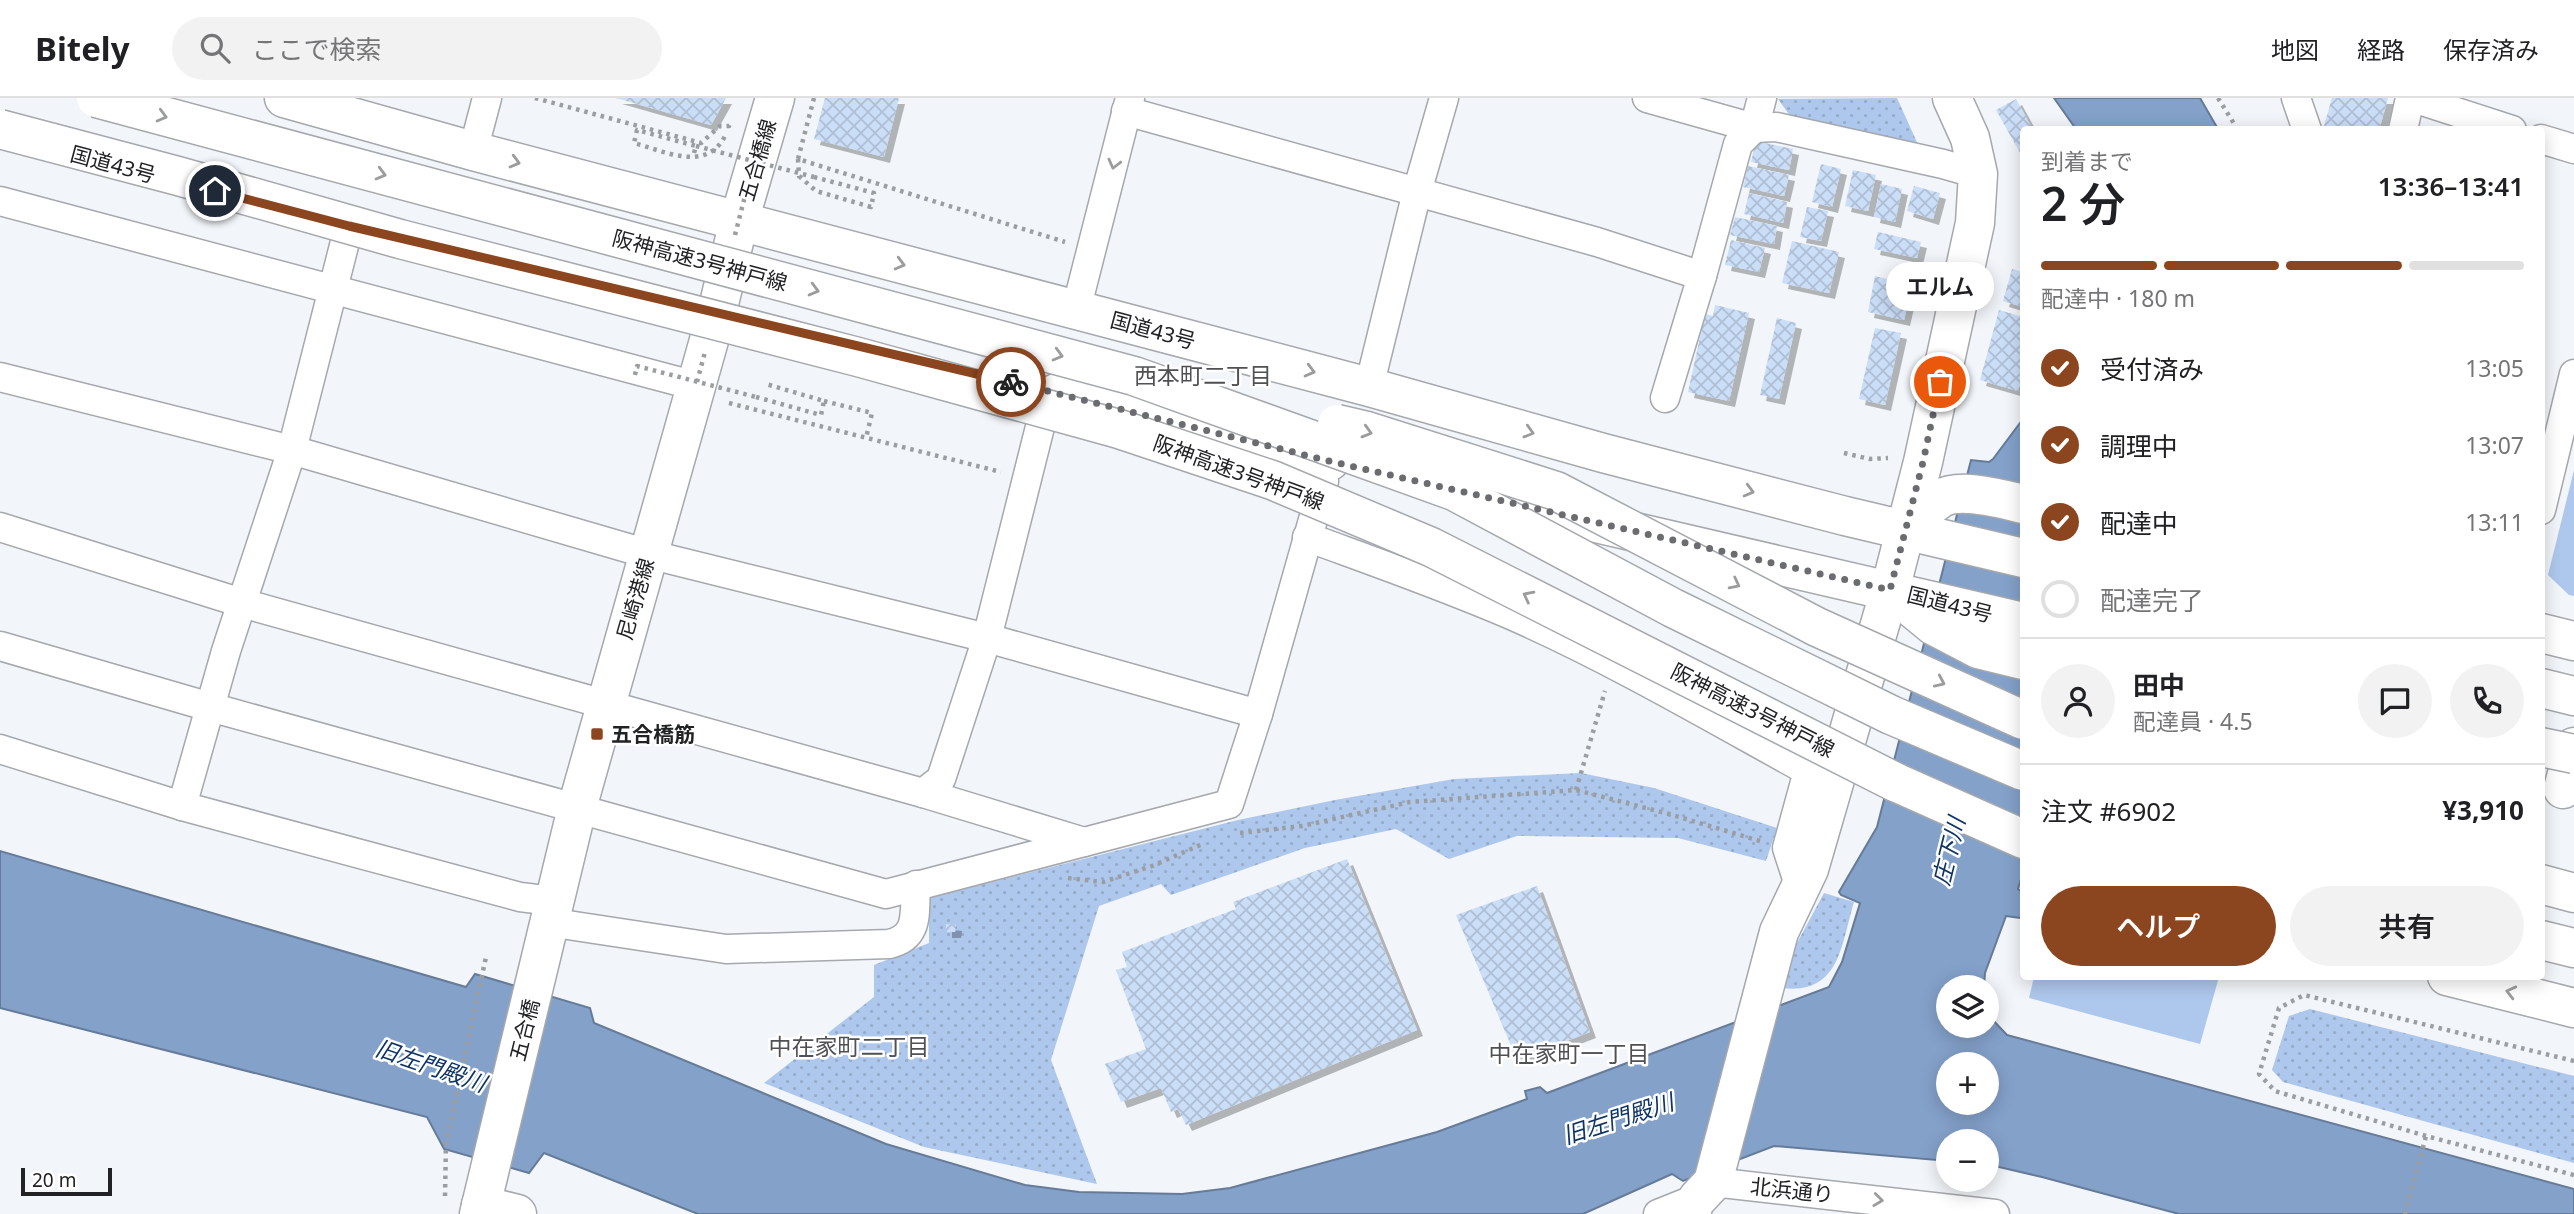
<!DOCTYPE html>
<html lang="ja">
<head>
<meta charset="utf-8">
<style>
	:root { --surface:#fff; --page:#f2f2f2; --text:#202124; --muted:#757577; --line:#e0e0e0; --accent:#8c461f }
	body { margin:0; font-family:"Noto Sans","Noto Sans JP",sans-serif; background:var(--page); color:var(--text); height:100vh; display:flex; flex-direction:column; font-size:26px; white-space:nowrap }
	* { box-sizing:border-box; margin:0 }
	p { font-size:23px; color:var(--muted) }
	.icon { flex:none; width:38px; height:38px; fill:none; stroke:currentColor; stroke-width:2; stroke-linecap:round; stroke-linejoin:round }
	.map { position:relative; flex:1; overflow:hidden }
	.sheet { position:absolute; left:2020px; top:28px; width:525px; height:854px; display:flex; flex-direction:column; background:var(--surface); border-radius:7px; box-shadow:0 4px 18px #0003 }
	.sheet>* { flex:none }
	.tools { position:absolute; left:1936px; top:877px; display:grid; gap:14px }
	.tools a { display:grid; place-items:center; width:63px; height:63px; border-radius:50%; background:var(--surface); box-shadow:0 4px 18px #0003; font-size:35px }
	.scale { position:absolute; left:21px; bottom:18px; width:91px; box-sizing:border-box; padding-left:7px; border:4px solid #212224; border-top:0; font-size:19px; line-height:24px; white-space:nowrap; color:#212224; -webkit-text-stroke:5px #fff; paint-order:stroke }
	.pin { position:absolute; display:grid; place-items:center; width:60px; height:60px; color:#fff; margin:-30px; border:4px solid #fff; border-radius:50%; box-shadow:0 2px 7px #0007 }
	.courier { position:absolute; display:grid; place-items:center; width:70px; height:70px; margin:-35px; border:5px solid #8c461f; border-radius:50%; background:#fff; color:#222; box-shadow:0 2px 9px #0007 }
	.bubble { position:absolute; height:49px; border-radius:24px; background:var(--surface); box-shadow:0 4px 18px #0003; font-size:23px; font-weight:600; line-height:49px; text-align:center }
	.headline em { font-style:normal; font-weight:600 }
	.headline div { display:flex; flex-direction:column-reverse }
	.headline { display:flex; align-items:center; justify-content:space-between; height:119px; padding:0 21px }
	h1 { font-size:46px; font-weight:600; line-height:52px }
	.bar { display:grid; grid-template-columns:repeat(4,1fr); gap:10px 7px; align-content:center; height:84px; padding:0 21px }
	.bar i { height:9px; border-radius:5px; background:var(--line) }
	.bar .active { background:var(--accent) }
	.bar p { grid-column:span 4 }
	.line { display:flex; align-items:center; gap:18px; padding:0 21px; border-top:2px solid var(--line) }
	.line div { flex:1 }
	.round { display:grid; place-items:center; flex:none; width:74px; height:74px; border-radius:37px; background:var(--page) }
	ol { padding:0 21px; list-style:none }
	li { display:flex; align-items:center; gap:21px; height:77px }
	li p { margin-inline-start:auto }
	li .icon { padding:7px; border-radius:50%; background:var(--accent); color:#fff; stroke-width:4 }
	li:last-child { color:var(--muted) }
	li i { width:38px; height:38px; border:4px solid var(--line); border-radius:50% }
	.action { display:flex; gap:14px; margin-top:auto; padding:14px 21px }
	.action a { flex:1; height:80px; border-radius:42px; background:var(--accent); color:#fff; font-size:28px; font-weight:600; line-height:80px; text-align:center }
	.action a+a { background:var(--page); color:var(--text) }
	header { display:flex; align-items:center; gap:42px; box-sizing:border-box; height:98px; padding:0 35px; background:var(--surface); border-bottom:2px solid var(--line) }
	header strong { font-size:33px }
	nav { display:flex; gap:38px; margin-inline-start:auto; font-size:24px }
	.search { width:490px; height:63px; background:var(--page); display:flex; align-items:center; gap:18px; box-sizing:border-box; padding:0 24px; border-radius:38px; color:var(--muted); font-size:26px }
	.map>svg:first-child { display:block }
	.grass { fill:url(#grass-dots) }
	.pitch { fill:#aec7ec }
	.water { fill:#84a1ca; stroke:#667b98; stroke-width:2; fill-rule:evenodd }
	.building { fill:url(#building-cross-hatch); filter:url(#shadow) }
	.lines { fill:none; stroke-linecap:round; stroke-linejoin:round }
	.street-casing { stroke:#a5a8ac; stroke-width:31 }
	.secondary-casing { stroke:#a5a8ac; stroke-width:41 }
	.primary-casing { stroke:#a5a8ac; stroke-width:41 }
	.highway-casing { stroke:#a5a8ac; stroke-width:41 }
	.path { stroke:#9b9ea1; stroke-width:4.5; stroke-dasharray:3.5 5; stroke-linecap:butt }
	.street { stroke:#fff; stroke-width:28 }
	.secondary { stroke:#fff; stroke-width:38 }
	.primary { stroke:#fff; stroke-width:38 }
	.highway { stroke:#fff; stroke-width:38 }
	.highway-bridge-casing { stroke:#a5a8ac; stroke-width:41; stroke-linecap:butt }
	.path-bridge { stroke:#9b9ea1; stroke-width:4.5; stroke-dasharray:3.5 5; stroke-linecap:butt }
	.highway-bridge { stroke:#fff; stroke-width:38 }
	.oneway { stroke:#9b9c9c }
	.done { stroke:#6a6c6f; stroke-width:7; stroke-dasharray:0 12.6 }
	.route { stroke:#8c461f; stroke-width:9 }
	.poi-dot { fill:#8c461f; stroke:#fff; stroke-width:2.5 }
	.labels { text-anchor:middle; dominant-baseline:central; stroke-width:5; stroke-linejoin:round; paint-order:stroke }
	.street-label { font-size:21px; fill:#212224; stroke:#fff }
	.poi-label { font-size:21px; font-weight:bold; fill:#212224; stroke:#fff; text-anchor:start }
	.neighbourhood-label { font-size:23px; fill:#4f5154; stroke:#fff }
	.water-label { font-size:23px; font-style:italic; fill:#0d3467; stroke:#fff }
</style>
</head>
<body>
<header>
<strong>Bitely</strong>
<div class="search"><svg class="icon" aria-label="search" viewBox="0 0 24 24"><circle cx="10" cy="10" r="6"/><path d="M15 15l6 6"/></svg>ここで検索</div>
<nav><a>地図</a><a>経路</a><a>保存済み</a></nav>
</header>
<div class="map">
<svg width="2574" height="1116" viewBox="0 0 2574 1116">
	<defs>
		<pattern id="grass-dots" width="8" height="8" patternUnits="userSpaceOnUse" patternTransform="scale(1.75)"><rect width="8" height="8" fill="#aec7ec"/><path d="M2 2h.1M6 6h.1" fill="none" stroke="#95abca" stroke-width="1.8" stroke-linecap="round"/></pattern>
		<pattern id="building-cross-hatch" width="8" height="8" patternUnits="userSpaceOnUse" patternTransform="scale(1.75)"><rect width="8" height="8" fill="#cbdef8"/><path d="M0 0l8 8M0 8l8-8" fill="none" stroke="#aebed4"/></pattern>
		<filter id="shadow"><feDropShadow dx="6" dy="6" stdDeviation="0" flood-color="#0004"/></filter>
	</defs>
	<rect width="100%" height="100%" fill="#f2f5f9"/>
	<!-- grass -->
	<g class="grass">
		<path d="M1897,0L1920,51L1793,22L1778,1Z"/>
		<path d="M1581,675L1654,690L1777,730L1766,763L1678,740L1517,738L1449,761L1396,731L1305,750L1171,797L1161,786L1099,808L1051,962L1097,1086L924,1049L764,985L874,899V867L929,845V800L1238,722L1335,702L1454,681Z"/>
		<path d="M1824,795L1854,804C1841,847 1840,897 1782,890L1790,858Z"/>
		<path d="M2310,911L2574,978V1065L2283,984L2272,972L2289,918Z"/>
	</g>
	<!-- pitch -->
	<g class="pitch">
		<path d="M2574,372V498L2569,497L2548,477Z"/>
		<path d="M2034,879V878L2219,879L2200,946L2029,900Z"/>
	</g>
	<!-- water -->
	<g class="water">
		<path d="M2054,0H2200L2218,31H2076Z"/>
		<path d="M2023,321V775L2018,791L2023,795L2021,820L2006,818L1985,875L1984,889H1948V928H1986V906L1990,919L2007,937L2574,1091V1116H2179L2042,1079L1986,1066V1043H1948V1063L1774,1048L1683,1083L1672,1076L1583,1116H698L544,1055L529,1075L444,1051L427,1019L0,910V753L466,889L475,876L590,910L594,925L886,1046L1025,1087L1079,1094L1182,1096L1230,1090L1437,1034L1527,1001L1525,993L1540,989L1547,995L1829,889L1842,864L1860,805L1841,797L1839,794L1877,729L1971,362L1989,364L1993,361ZM1948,966H1986V1004H1948Z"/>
	</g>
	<!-- building -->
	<g class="building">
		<path d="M616,0H726L711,27Z"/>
		<path d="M825,0H899L884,59L814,41Z"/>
		<path d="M2332,0H2388L2379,32H2340L2324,28Z"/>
		<path d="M2016,1L2033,32H2023V60L1996,12Z"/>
		<path d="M1756,43L1793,51L1789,72L1751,64Z"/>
		<path d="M1821,66L1841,71L1832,109L1812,104Z"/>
		<path d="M1748,68L1789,77L1784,98L1743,89Z"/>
		<path d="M1853,72L1876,77L1868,113L1845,108Z"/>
		<path d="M1881,86L1902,91L1895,124L1874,119Z"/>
		<path d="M1914,88L1940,95L1933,121L1907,113Z"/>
		<path d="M1749,95L1787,104L1783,125L1744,116Z"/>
		<path d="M1807,109L1828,113L1821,143L1800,139Z"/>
		<path d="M1735,119L1777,128L1774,146L1730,137Z"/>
		<path d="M1878,134L1921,144L1917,160L1874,151Z"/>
		<path d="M1731,142L1765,150L1759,174L1725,167Z"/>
		<path d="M1792,143L1839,154L1829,195L1782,185Z"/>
		<path d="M2012,171L2023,174V209L2003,203Z"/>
		<path d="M1875,178L1912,187L1904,222L1868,214Z"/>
		<path d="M1715,207L1749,215L1729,303L1688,294L1705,216L1713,218Z"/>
		<path d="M1999,212L2023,219V274L2018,293L1980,282Z"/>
		<path d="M1777,220L1796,225L1779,301L1760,297Z"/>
		<path d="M1875,230L1901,235L1885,307L1859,301Z"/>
		<path d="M1347,761L1417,932L1186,1027L1178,1011L1171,1014L1161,990L1121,1004L1105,966L1146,951L1116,872L1127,869L1122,854L1236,811L1233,804Z"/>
		<path d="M1537,788L1590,934L1517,962L1456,817Z"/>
		<path d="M946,826L956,827L955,834H946Z"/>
	</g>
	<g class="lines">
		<defs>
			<g id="street">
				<path d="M1647,0L1754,30L1776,29L1943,66L1978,76"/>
				<path d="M2296,0L2307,32"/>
				<path d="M2413,0L2512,32"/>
				<path d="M1126,13L1597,144L1702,178"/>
				<path d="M2403,32L2410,0"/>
				<path d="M2541,41L2574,51"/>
				<path d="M473,53L487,0"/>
				<path d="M0,103L696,288"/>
				<path d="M1076,212L1130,0"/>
				<path d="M0,279L292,352L648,456L987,540L1258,616L1324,383"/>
				<path d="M1369,289L1417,94L1444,0"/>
				<path d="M1665,300L1702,178L1738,46L1754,30L1762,0"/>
				<path d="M2541,412L2574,276"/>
				<path d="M0,429L242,505L923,695L941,681L987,540L1049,293"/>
				<path d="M1307,439C1375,464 1444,488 1511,517C1613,562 1710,619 1808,673L1787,750L1800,790"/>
				<path d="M0,548L210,609L886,796L1229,706L1258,616"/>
				<path d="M0,651L182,708L520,799L553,803"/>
				<path d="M923,695L1084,744"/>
				<path d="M182,708L226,553L292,352L349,128"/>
				<path d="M548,824L726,851L889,846C920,839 914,815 916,787"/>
				<path d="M1713,1084L1995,1116"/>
				<path d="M1658,1116L1698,1100L1697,1116"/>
			</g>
			<g id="secondary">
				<path d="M739,123L775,0"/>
				<path d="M1698,1100L1713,1084L1779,834L1809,771L1890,492"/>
				<path d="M481,1107L517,1116"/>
			</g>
			<g id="primary">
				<path d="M1890,492L1923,364L1975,125L1978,76L1970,40L1952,0"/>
				<path d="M479,1116L577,710L717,214L739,123"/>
			</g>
			<g id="highway">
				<path d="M284,0L473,53L1369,289L1603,355L1845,418L2023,460"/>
				<path d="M1056,295L1330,363"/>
				<path d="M1471,396L2023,524"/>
				<path d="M1905,431C1916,421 1928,409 1940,401C1960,389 2002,401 2023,406"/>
				<path d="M1900,500L1934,528L1978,551L2023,562"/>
				<path d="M2541,535L2574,543"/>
				<path d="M2541,590L2574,598"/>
				<path d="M1895,684L2023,741"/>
				<path d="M2563,691L2574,649"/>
				<path d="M2541,786L2574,795"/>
				<path d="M2541,842L2574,850"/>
				<path d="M2447,878L2574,910"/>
			</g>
		</defs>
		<!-- street casing -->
		<use href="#street" class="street-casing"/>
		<!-- secondary casing -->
		<use href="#secondary" class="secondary-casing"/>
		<!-- primary casing -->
		<use href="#primary" class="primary-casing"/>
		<!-- highway casing -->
		<use href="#highway" class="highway-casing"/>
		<!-- path -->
		<g class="path">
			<path d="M535,0L701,45L720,28H729L730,25"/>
			<path d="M814,0L798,61L1065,144"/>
			<path d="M2218,0L2238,32"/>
			<path d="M694,55L696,48L637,32L634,45C664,53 706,75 725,38"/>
			<path d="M798,61L799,78L816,93L871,109L874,95L814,79"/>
			<path d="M756,299L821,317L824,303L766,286"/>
			<path d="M824,303L872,315L866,340"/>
			<path d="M729,305L1001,374"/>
			<path d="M1844,355L1870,361L1888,360"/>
			<path d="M1576,692L1605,593"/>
			<path d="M1240,735L1302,728L1410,704L1576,692L1669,716L1760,743"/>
			<path d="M1068,780L1103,784L1152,768L1205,745"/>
			<path d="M2574,963L2304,897L2279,910L2259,976L2275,993L2426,1038L2574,1077"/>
			<path d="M445,1098L446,1045L486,859"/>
			<path d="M2405,1116L2426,1038"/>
		</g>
		<!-- street -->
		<use href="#street" class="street"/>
		<!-- secondary -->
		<use href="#secondary" class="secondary"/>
		<!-- primary -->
		<use href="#primary" class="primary"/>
		<!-- highway -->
		<use href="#highway" class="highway"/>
		<defs>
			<g id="highway-bridge">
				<path d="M96,0L1134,278L1454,393L1673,510L1891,617L2023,673"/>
				<path d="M0,31L178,78L400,141L858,259L1119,331L1272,382L1431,449L1895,684"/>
				<path d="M1337,326L1367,333L1556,393L1817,529L2023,622"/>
				<path d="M2541,649L2574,656"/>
			</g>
		</defs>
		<!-- highway-bridge casing -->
		<use href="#highway-bridge" class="highway-bridge-casing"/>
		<!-- path-bridge -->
		<g class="path-bridge">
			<path d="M696,48L814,79"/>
			<path d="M735,137L754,63"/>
			<path d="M635,277L637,268L756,299"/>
			<path d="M697,284L705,254"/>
		</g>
		<!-- highway-bridge -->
		<use href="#highway-bridge" class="highway-bridge"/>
	</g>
	<!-- one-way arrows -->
	<defs><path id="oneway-chevron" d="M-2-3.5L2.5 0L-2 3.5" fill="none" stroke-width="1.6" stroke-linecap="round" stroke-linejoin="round" transform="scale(1.75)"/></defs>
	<g class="oneway">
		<use href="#oneway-chevron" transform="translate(162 18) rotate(15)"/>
		<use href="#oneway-chevron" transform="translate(515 64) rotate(15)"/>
		<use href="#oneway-chevron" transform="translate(1114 66) rotate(104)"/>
		<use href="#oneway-chevron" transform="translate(381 76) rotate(15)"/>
		<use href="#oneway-chevron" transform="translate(900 166) rotate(15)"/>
		<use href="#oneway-chevron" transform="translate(814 192) rotate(15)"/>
		<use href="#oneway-chevron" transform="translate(1058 257) rotate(15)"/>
		<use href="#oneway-chevron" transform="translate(1310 273) rotate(15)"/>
		<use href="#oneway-chevron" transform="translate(1367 334) rotate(16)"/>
		<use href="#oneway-chevron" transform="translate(1529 334) rotate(16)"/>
		<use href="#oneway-chevron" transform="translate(1749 393) rotate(15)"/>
		<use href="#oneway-chevron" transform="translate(1735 486) rotate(27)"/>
		<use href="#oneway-chevron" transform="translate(1528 498) rotate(-153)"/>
		<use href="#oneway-chevron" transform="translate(1940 584) rotate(24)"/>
		<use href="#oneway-chevron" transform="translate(2511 894) rotate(-166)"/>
		<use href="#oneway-chevron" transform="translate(1878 1102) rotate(7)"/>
	</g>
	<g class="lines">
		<!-- done -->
		<path class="done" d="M1011,284L1329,363L1890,492L1923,364L1940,284"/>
		<!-- route -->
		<path class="route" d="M215,93L349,128L1011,284"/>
	</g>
	<!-- markers -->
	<rect class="poi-dot" x="590" y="629" width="14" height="14" rx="3.5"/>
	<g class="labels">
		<!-- street labels -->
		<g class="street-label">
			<text transform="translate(757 62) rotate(-74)">五合橋線</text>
			<text transform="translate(113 66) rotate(15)">国道43号</text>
			<text transform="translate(700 162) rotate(15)">阪神高速3号神戸線</text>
			<text transform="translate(1153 232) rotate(15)">国道43号</text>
			<text transform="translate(1239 374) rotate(20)">阪神高速3号神戸線</text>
			<text transform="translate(635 501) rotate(-74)">尼崎港線</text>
			<text transform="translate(1950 506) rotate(14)">国道43号</text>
			<text transform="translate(1753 612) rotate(27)">阪神高速3号神戸線</text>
			<text transform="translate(524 932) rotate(-76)">五合橋</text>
			<text transform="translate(1792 1092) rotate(6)">北浜通り</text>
		</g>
		<!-- poi labels -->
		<g class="poi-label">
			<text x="611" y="636">五合橋筋</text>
		</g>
		<!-- neighbourhood labels -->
		<g class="neighbourhood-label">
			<text x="1203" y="277">西本町二丁目</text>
			<text x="849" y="948">中在家町二丁目</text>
			<text x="1569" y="955">中在家町一丁目</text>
		</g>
		<!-- water labels -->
		<g class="water-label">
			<text transform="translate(1948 753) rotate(-76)">庄下川</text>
			<text transform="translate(431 967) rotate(19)">旧左門殿川</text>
			<text transform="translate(1618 1020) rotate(-18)">旧左門殿川</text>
		</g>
	</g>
</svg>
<div class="tools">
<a><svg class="icon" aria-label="layers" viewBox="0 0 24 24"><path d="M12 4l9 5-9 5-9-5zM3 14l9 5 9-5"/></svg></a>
<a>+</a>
<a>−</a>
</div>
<div class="scale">20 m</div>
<div class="pin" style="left:1940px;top:284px;background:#ea580c"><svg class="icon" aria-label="bag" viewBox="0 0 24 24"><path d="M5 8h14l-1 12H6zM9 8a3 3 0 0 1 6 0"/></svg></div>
<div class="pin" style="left:215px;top:93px;background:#1f2937"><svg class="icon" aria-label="home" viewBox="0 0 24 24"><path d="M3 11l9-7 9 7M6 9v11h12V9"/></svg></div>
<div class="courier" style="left:1011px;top:284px"><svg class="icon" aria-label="bike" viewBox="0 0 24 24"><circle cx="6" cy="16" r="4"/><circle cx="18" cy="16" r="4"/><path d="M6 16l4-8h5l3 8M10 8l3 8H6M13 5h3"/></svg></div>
<div class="bubble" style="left:1886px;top:164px;width:108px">エルム</div>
<section class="sheet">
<div class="headline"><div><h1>2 分</h1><p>到着まで</p></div><em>13:36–13:41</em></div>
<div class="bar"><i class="active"></i><i class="active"></i><i class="active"></i><i></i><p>配達中 · 180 m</p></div>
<ol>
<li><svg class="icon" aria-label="check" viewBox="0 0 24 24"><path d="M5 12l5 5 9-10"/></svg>受付済み<p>13:05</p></li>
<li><svg class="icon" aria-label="check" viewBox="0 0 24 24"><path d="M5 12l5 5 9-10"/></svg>調理中<p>13:07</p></li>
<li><svg class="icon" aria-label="check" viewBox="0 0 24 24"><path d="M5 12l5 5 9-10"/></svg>配達中<p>13:11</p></li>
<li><i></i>配達完了</li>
</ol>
<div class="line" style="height:126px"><a class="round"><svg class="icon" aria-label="person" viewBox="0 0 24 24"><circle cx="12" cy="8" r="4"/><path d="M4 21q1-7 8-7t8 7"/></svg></a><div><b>田中</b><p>配達員 · 4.5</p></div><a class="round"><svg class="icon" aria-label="chat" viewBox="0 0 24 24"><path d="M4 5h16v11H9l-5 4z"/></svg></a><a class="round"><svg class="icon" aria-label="phone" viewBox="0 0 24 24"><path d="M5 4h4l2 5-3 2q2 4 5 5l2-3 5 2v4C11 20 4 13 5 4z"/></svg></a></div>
<div class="line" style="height:91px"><div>注文 #6902</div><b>¥3,910</b></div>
<div class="action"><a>ヘルプ</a><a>共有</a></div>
</section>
</div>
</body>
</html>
